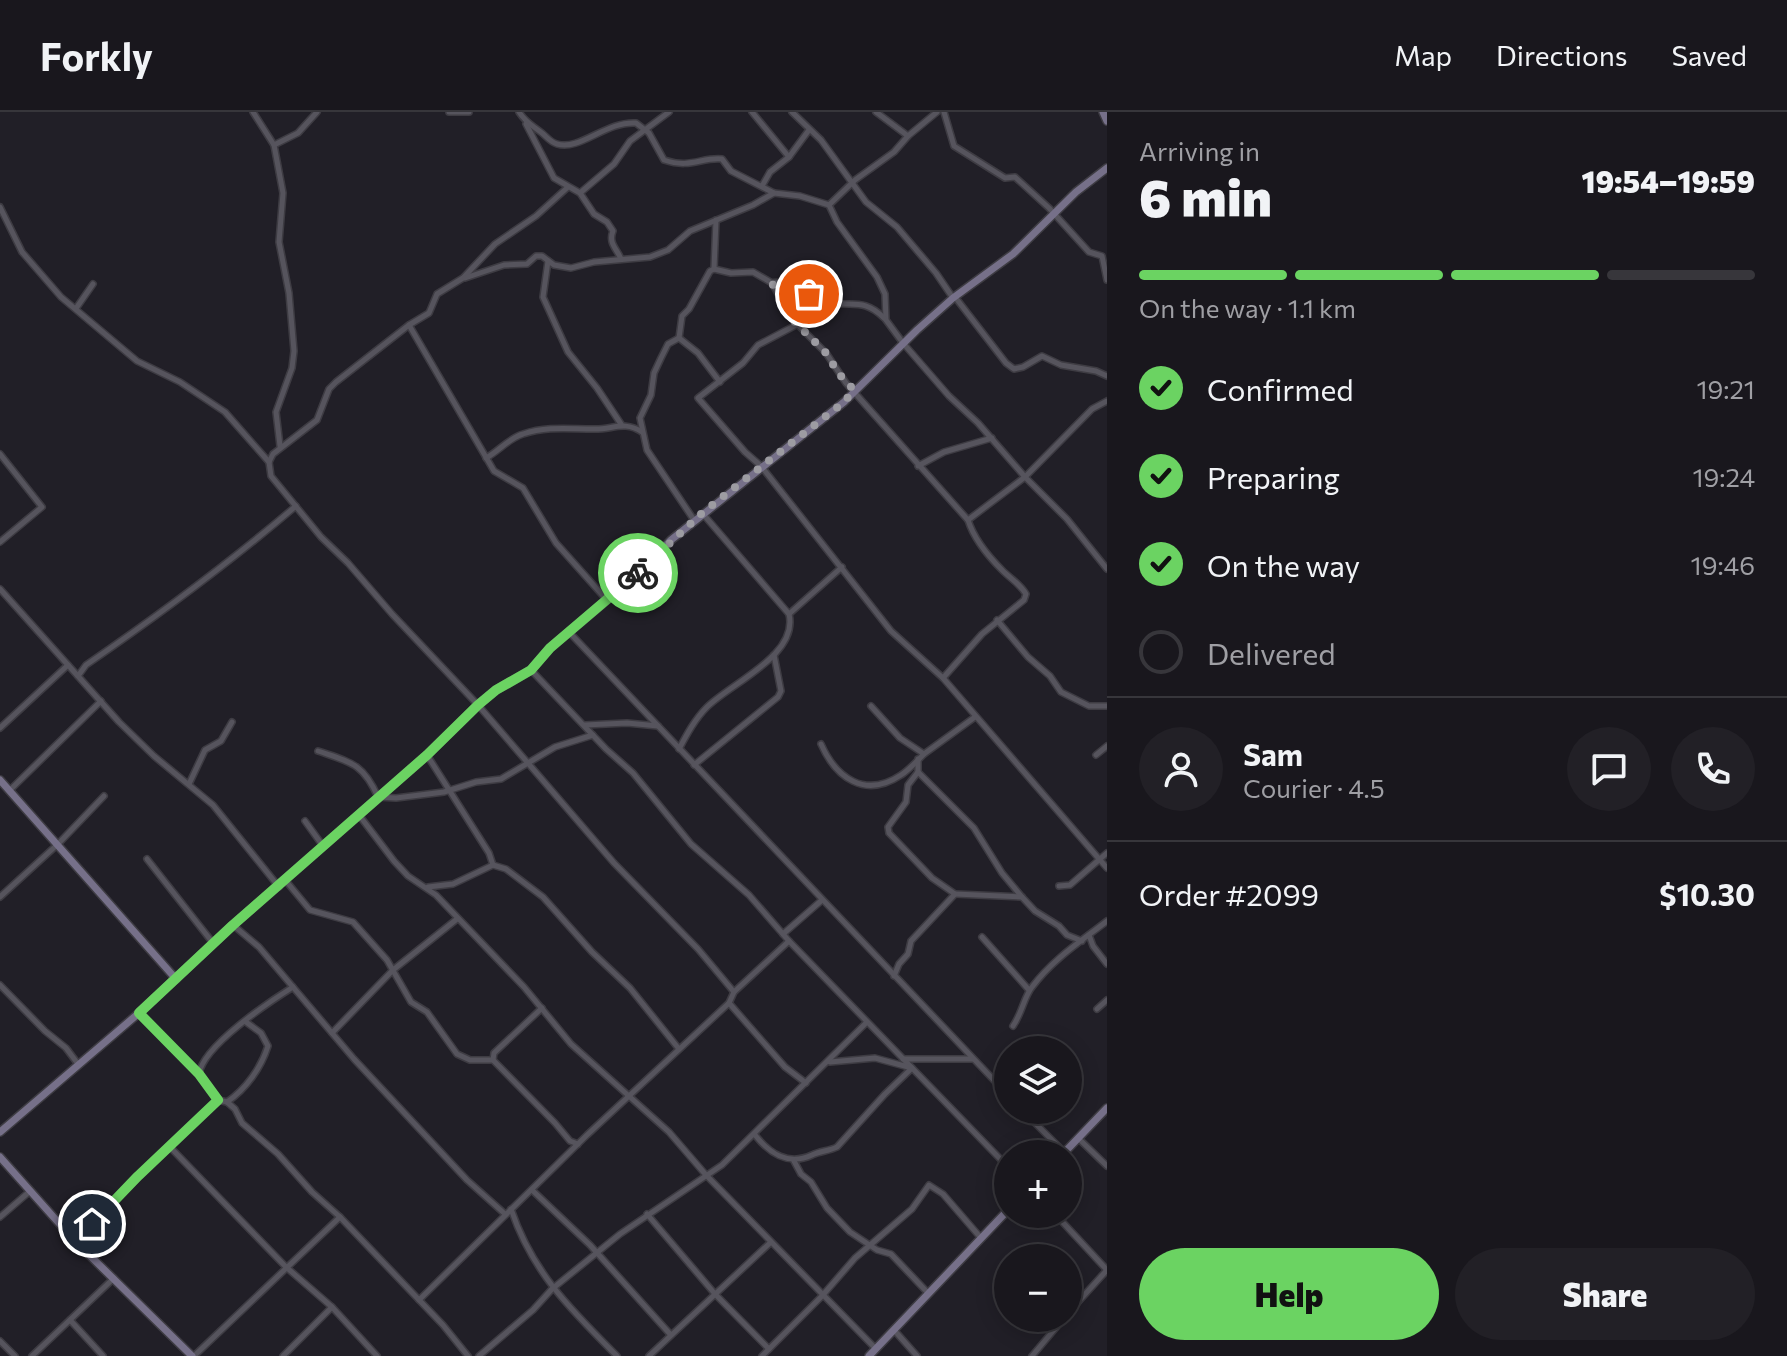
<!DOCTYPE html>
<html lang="en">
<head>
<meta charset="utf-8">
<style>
	:root { --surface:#19171d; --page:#222026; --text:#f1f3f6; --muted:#9f9fa4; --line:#37363b; --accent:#6bd362 }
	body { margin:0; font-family:Commissioner,sans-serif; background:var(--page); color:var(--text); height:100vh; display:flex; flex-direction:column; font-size:30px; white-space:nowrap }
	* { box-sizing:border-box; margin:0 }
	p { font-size:26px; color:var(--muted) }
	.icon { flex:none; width:44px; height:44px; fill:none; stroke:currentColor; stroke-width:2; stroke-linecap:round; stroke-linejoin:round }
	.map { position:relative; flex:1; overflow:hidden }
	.sheet { display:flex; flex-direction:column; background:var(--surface); width:680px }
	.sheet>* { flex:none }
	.fabs { position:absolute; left:994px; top:924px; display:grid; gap:16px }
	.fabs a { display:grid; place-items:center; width:88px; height:88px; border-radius:50%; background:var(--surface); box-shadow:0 4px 20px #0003,0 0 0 2px var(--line); font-size:40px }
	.pin { position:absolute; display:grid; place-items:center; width:68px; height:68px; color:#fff; margin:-34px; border:4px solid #fff; border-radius:50%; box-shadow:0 2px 8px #0007 }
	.courier { position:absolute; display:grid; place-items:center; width:80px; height:80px; margin:-40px; border:6px solid #6bd362; border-radius:50%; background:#fff; color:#222; box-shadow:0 2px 10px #0007 }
	.headline em { font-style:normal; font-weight:800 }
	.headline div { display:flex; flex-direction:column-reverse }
	.headline { display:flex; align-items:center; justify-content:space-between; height:136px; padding:0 32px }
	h1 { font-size:52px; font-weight:800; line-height:60px }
	.bar { display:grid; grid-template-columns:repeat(4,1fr); gap:12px 8px; align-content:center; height:96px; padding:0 32px }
	.bar i { height:10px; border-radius:6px; background:var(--line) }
	.bar .active { background:var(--accent) }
	.bar p { grid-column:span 4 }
	.line { display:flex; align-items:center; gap:20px; padding:0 32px; border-top:2px solid var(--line) }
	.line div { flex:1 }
	.round { display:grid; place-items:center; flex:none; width:84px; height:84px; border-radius:42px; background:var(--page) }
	ol { padding:0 32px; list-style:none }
	li { display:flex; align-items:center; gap:24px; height:88px }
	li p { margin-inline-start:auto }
	li .icon { padding:8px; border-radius:50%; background:var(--accent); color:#111; stroke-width:4 }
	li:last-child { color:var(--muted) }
	li i { width:44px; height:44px; border:4px solid var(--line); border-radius:50% }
	.button { display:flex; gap:16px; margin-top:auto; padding:16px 32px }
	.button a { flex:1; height:92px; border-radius:48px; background:var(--accent); color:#111; font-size:32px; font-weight:800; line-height:92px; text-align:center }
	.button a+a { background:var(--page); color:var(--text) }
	header { display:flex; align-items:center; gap:48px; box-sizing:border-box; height:112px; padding:0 40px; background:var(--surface); border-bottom:2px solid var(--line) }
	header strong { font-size:38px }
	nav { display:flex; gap:44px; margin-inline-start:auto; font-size:28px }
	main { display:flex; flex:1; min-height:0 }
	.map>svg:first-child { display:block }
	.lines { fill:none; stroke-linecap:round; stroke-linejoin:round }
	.street-casing { stroke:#3e3c43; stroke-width:8 }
	.secondary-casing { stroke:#3e3c43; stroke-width:10 }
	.street { stroke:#56545d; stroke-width:5 }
	.secondary { stroke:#767089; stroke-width:7 }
	.done { stroke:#9d9ca2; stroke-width:8; stroke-dasharray:0 14.4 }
	.route { stroke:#6bd362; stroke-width:10 }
</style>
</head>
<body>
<header>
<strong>Forkly</strong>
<nav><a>Map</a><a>Directions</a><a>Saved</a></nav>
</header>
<main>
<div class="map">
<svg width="1107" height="1244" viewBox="0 0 1107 1244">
	<rect width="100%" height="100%" fill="#211f27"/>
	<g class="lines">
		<defs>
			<g id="street">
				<path d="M253,0L274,33L283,81L279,130L289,181L294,239L292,256L276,300L280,334"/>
				<path d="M449,0H469"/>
				<path d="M519,0C526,11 532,13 542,21C547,25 550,30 557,32C580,39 606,9 636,11L649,21L664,48C691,57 701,45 722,47L731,59L774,81L800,84L829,93L837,110L877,165L885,182L886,208L903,231L949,284L978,311L1025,365L1067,407L1107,457"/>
				<path d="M752,0L789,45"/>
				<path d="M792,0L821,28L866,90L897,115L936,161L953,186"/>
				<path d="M876,0L908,24"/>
				<path d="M944,0L954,34L1005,66L1015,65L1049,96L1089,140L1102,144L1107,168"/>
				<path d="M526,12L554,66L580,81L594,102L607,110L613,119C608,131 617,137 621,147"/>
				<path d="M274,33L298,21L317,0"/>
				<path d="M762,74L770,60L789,45L809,18"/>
				<path d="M568,75L536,104L495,132L463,166L437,182L429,201L409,213L336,270L329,277L317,308L273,342L269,350L271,364L321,425L348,451L392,502L478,593L614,751L698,837L734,880"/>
				<path d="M580,81L614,52L630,29L669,0"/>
				<path d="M829,93L855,68L894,40L908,24L937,0"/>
				<path d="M0,95L22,140L61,185L137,249L180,270L225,300L269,350"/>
				<path d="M548,149L543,185L568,240L597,276L621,312"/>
				<path d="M714,157L731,161L753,160L772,171L792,207L826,241L846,271L968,408C974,427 988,444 1002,458C1011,467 1020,472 1026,482L1024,488L982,522L943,566"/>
				<path d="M465,166L504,153L527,152L536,144H542L554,153L571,156L594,150L650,145L668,138L690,119L753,93L774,81"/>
				<path d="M772,171C784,166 811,184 825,189C850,197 862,184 884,206"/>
				<path d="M955,185L1006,251L1014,257L1023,255L1042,244L1061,253L1096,259L1107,264"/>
				<path d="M77,195L93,172"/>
				<path d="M798,212L758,233L743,251L698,286L745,340L761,354L891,519L943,566L1107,756"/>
				<path d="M409,213L494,359L523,376L556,431L606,487"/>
				<path d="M679,226L668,232L661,246L654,261L651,283L640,306L647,338L694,408"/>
				<path d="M679,226L682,204L689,197L710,159L714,157L716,108"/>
				<path d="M679,226L698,241L720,270"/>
				<path d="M0,342L42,395L0,430"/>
				<path d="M486,346C499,339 509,326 523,322C547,314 569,317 593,317C612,318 624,308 642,320"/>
				<path d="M918,354L944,340L992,326"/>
				<path d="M968,408L1025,365L1092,297L1107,289"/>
				<path d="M0,477L119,610L154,644L213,693L279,775"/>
				<path d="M789,502L842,455"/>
				<path d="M997,508L1028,545L1050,564L1061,580L1089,594H1107"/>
				<path d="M569,520L1008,983"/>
				<path d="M531,558L606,637L633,661L691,732L749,783L789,829L1008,1055"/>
				<path d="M78,564L86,553C159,503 229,451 296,394"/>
				<path d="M871,594L900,626L924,642L975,605"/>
				<path d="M585,613L627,611L658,614"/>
				<path d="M0,616L68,553"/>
				<path d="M821,632C836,666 865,687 901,663C909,658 917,649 924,642"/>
				<path d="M679,637C687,622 695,607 707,595C731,571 799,543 789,502L703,402"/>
				<path d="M318,639C350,650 363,651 378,685L396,686L444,680L476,670L501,667L555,635L593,623"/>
				<path d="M427,643L489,741L493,753"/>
				<path d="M1096,643L1107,634"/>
				<path d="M694,653L778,585L781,579L774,543"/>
				<path d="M918,660L974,716L1002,761L1022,785L1035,799L1059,814L1067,823L1082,829"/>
				<path d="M189,672L205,638L221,629L232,610"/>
				<path d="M10,678L101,589"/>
				<path d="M359,703L394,749L408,764L436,783L524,875L571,932L669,1020L706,1063L876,1237"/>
				<path d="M305,709L323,734"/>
				<path d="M147,747L213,831"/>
				<path d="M286,769L310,798L353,810L387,848L411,890L427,900L457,942L470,948H493L555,1011L570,1029L578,1032"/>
				<path d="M1059,774L1070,773L1107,741"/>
				<path d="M428,775L453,772L493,753L506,757L543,785L592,840L630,876L679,937"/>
				<path d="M955,782L1022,785"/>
				<path d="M0,785L58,732L104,684"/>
				<path d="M233,813L259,835L354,947L467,1068L505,1102"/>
				<path d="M783,822L822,788"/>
				<path d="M1089,823L1093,834L1107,852"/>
				<path d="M982,825L1029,878"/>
				<path d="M894,864L899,852L908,842L911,829L955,782L932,766L889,721L888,715L906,690L908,673L918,660V647"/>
				<path d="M0,873L45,919L66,936L78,952"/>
				<path d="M729,891L785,955L806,971"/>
				<path d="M1097,897L1107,888"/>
				<path d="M139,901L199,962L218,988L227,990L235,997L242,1011L278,1042L312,1080L340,1105L443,1213L468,1244"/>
				<path d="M1013,914C1022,901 1024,885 1032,875C1053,847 1080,830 1107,809"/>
				<path d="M332,921L393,858L457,807"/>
				<path d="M903,947H973"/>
				<path d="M493,948L494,941L542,896"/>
				<path d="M199,962C203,934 269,890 293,875"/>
				<path d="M227,990C246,977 261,956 268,934L261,921L246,910"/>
				<path d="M1022,998L1065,1041"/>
				<path d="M755,1023C770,1042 788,1054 812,1043C820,1039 829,1039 837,1035L885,982L912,956L875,946L830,950"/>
				<path d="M1078,1026L1107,1054"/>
				<path d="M170,1035L286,1155L332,1195L377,1244"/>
				<path d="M794,1049L801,1062L811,1070L827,1096L850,1120L877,1138L891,1142L928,1181"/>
				<path d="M532,1078L590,1133L670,1222"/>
				<path d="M511,1097C532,1160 571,1198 617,1244"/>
				<path d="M647,1102L715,1182L769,1237"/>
				<path d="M1055,1102L1107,1158"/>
				<path d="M0,1105L29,1080"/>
				<path d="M74,1128L218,988"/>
				<path d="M419,1188L587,1023L729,891L734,880L789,829"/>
				<path d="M1068,1201L1107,1158"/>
				<path d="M70,1208L103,1244"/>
				<path d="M894,1218L917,1244"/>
				<path d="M0,1229L15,1244"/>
				<path d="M32,1244L114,1166"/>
				<path d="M194,1244L340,1105"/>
				<path d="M283,1244L332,1195"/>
				<path d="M479,1244L533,1198L552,1177L620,1122L722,1053L867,910"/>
				<path d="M649,1244L771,1130"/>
				<path d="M762,1244L822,1184L855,1146L912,1097L929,1073L943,1082L981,1126"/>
				<path d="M1032,1244L1064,1206"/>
			</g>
			<g id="secondary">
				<path d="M1103,0L1107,9"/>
				<path d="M0,668L176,867"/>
				<path d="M0,1020L139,901L233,813L427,643L478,593L496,578L531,558L550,536L640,460L671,428L844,290L917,218L953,186L1013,142L1076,80L1107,56"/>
				<path d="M1063,1042L1107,996"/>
				<path d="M0,1045L74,1128L192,1244"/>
				<path d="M869,1244L1008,1098"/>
			</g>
		</defs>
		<!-- street casing -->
		<use href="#street" class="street-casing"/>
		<!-- secondary casing -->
		<use href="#secondary" class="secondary-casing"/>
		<!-- street -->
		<use href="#street" class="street"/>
		<!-- secondary -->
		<use href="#secondary" class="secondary"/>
	</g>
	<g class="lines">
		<!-- done -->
		<path class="done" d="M638,461L702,401L844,290L854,278L839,262L826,241L792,207L772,171C784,166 797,178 809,182"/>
		<!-- route -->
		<path class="route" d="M92,1112L138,1064L218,988L199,962L139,901L233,813L427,643L478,593L496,578L531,558L550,536L638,461"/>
	</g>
</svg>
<div class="fabs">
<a><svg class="icon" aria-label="layers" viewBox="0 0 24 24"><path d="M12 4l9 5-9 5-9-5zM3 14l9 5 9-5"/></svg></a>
<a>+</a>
<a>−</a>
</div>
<div class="pin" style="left:809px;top:182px;background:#ea580c"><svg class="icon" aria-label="bag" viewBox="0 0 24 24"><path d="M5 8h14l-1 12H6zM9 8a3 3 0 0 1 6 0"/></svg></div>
<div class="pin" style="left:92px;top:1112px;background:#1f2937"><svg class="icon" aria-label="home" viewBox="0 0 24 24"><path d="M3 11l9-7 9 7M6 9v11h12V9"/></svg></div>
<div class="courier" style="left:638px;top:461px"><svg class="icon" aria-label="bike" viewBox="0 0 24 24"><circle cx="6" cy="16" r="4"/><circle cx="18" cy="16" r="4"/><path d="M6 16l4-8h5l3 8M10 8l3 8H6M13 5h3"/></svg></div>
</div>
<section class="sheet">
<div class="headline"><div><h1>6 min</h1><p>Arriving in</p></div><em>19:54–19:59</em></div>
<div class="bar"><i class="active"></i><i class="active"></i><i class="active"></i><i></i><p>On the way · 1.1 km</p></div>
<ol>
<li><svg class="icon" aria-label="check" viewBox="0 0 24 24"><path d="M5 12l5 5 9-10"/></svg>Confirmed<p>19:21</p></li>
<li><svg class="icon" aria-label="check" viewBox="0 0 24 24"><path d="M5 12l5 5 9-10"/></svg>Preparing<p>19:24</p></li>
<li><svg class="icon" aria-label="check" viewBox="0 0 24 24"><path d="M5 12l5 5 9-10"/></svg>On the way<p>19:46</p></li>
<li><i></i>Delivered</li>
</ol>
<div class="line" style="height:144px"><a class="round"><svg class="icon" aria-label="person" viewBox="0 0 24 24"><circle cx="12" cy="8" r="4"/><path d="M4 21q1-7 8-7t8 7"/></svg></a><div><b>Sam</b><p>Courier · 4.5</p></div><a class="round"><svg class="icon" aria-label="chat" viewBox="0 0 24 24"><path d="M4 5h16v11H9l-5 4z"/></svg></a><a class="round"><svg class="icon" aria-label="phone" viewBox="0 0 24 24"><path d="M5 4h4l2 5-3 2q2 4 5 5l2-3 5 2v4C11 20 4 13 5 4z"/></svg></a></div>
<div class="line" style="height:104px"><div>Order #2099</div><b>$10.30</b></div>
<div class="button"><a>Help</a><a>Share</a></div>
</section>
</main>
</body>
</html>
